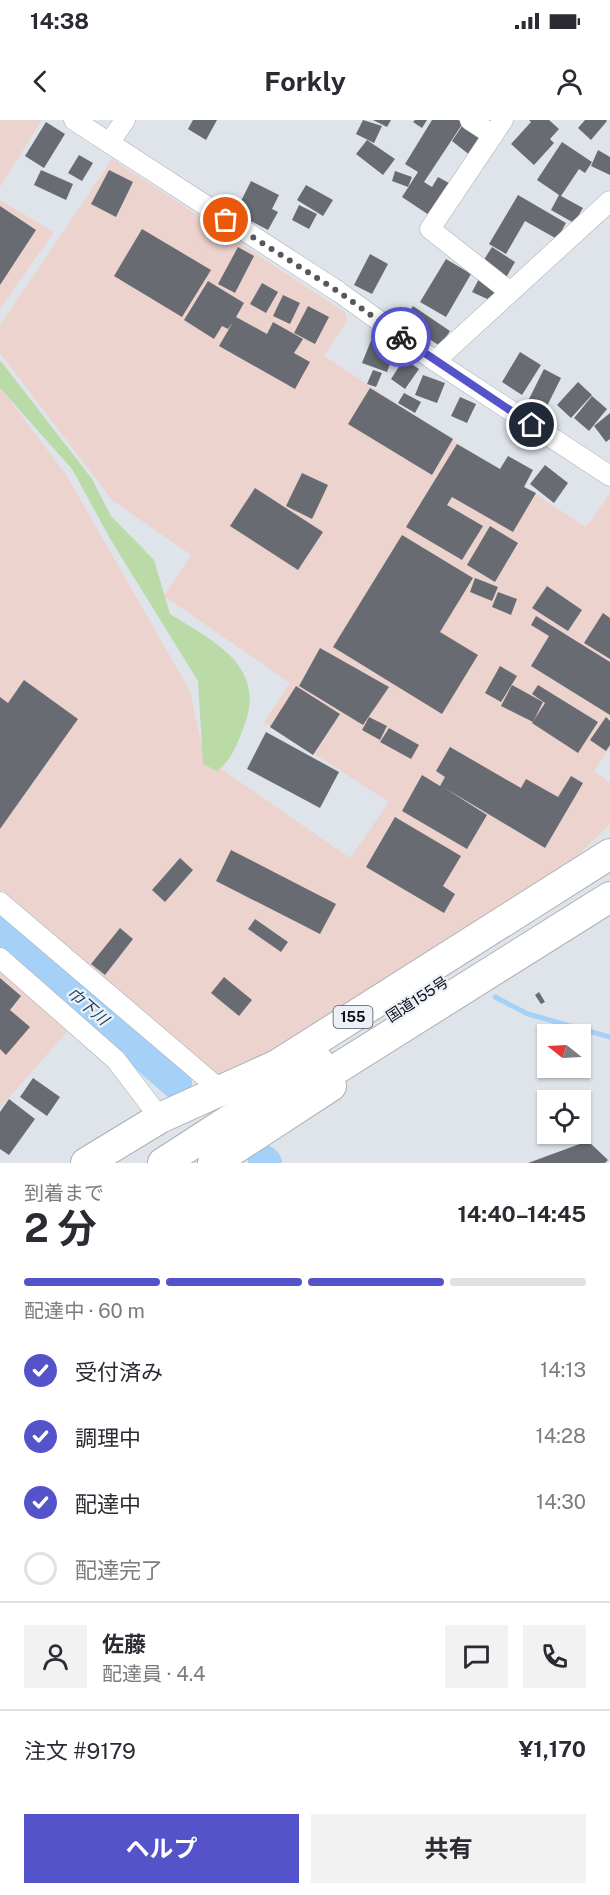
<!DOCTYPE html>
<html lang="ja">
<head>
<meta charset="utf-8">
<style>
	:root { --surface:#fff; --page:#f2f2f3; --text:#2b2b33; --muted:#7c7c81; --line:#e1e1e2; --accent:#5453ca }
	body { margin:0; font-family:"Public Sans","Noto Sans JP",sans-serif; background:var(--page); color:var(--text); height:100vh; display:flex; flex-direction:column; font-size:22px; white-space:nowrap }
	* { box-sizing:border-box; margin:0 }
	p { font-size:20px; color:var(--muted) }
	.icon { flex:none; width:33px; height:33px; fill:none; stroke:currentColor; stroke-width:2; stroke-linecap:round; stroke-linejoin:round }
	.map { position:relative; height:1043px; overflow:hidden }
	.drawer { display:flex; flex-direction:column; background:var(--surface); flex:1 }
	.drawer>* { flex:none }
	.needle { width:39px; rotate:288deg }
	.buttons { position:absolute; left:537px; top:904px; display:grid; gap:12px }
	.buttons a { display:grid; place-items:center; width:54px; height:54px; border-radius:0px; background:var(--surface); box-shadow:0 2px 4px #0004; font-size:30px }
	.pin { position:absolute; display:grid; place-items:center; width:51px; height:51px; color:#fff; margin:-26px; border:3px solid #fff; border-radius:50%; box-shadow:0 2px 6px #0007 }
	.courier { position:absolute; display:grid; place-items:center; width:60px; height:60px; margin:-30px; border:4px solid #5453ca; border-radius:50%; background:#fff; color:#222; box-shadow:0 2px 8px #0007 }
	.overview em { font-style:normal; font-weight:700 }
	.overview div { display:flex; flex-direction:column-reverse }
	.overview { display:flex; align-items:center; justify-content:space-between; height:102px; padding:0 24px }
	h1 { font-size:39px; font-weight:700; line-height:45px }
	.bar { display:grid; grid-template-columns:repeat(4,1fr); gap:9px 6px; align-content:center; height:72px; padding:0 24px }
	.bar i { height:8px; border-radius:4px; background:var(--line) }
	.bar .active { background:var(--accent) }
	.bar p { grid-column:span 4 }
	.line { display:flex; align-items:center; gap:15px; padding:0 24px; border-top:2px solid var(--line) }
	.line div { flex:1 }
	.round { display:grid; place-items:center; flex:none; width:63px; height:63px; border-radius:0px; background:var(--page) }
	ol { padding:0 24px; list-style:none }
	li { display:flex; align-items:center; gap:18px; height:66px }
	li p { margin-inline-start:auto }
	li .icon { padding:6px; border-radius:50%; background:var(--accent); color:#fff; stroke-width:4 }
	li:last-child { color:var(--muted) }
	li i { width:33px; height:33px; border:3px solid var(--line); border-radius:50% }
	.cta { display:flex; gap:12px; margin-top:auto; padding:12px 24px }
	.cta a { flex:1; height:69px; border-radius:0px; background:var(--accent); color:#fff; font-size:24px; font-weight:700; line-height:69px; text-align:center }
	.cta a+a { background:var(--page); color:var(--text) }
	.status { display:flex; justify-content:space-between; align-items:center; height:42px; padding:0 30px; background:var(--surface); direction:ltr }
	.status svg { height:16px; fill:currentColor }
	header { display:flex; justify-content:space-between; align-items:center; height:78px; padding:0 24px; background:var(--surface); font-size:27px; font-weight:700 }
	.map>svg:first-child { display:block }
	.industrial { fill:#edd3ce }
	.green { fill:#badba7 }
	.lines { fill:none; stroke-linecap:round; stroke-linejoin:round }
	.stream { stroke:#a5d1f8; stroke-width:5 }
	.river { stroke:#a5d1f8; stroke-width:32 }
	.building { fill:#686c72 }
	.minor-casing { stroke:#aaaeb5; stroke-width:21 }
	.highway-casing { stroke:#aaaeb5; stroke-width:32 }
	.minor { stroke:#fff; stroke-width:20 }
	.highway { stroke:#fff; stroke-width:30 }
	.done { stroke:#55585c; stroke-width:6; stroke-dasharray:0 10.8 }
	.route { stroke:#5453ca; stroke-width:8 }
	.labels { text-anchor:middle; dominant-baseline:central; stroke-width:4.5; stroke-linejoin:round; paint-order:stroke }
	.shield { fill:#ecf1f9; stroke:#4e5155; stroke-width:1.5 }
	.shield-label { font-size:14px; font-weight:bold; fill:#0b0d0f }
	.street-label { font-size:15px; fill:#0b0d0f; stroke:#ecf1f9 }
	.water-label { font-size:16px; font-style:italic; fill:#1c3c57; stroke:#ecf1f9 }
</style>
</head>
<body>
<div class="status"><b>14:38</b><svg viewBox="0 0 49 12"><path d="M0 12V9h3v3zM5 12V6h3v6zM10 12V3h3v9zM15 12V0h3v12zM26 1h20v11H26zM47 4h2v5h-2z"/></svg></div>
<header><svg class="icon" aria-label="back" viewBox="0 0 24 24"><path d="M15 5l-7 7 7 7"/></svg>Forkly<svg class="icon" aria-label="person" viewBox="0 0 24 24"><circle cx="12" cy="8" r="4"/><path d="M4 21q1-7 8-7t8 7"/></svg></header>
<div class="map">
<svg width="610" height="1043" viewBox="0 0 610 1043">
	<rect width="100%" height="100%" fill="#dfe4eb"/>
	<!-- industrial -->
	<g class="industrial">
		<path d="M0,0H42L0,67Z"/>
		<path d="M112,39L346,193L347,201L324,236L586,407L610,373V628L594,651L610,663V704L537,775L251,943L220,956L110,863L0,988V267L67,356L190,571L204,637L350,738L389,682L264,602L290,563L164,476L191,435L112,380L0,233V205Z"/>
		<path d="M0,80L54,112L0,189Z"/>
	</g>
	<!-- green -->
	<path class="green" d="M0,240L92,359L111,396L154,440L170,494C214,522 269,546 243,609C236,626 232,640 217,651L203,644L198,561L112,422L72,349L0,268Z"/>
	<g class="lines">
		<!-- stream -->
		<path class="stream" d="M495,877L528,894L610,917"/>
		<!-- river -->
		<g class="river">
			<path d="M0,809L176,963"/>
			<path d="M264,1041L266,1043"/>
		</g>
	</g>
	<!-- building -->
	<g class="building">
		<path d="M193,0H217L206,20L188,9Z"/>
		<path d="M363,0L382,6L374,23L356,14Z"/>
		<path d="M373,0H391L387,7Z"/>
		<path d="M415,0H427L422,8L413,2Z"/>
		<path d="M432,0H458L463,3L424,62L432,67L438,57L449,63L429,95L402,77L418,52L405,44Z"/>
		<path d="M529,0H549L559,9L550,19L554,23L534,45L511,24L531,2Z"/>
		<path d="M585,0H606L607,1L591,20L578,8Z"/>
		<path d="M46,2L65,14L44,48L25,36Z"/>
		<path d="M464,3L484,18L471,36L452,21Z"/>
		<path d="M367,20L395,39L383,55L356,34Z"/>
		<path d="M562,22L592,42L585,53L579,49L561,76L583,88L574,103L551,90L559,75L537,60Z"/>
		<path d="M598,30L610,37V55L591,46Z"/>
		<path d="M79,35L93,43L82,61L68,53Z"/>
		<path d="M41,50L73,64L66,80L34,65Z"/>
		<path d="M109,50L133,62L116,97L91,84Z"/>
		<path d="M395,51L412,57L408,67L392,61Z"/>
		<path d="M251,61L279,75L272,89L278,92L268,110L235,93Z"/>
		<path d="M306,65L333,80L323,96L297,80Z"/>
		<path d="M518,75L566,103L557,119L525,101L506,134L489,124Z"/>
		<path d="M299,85L317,94L309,109L292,100Z"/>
		<path d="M0,86L36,110L0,165Z"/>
		<path d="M142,109L211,150L182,197L114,156Z"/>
		<path d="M238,127L254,136L235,173L218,164Z"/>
		<path d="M492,127L515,142L504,161L480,146Z"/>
		<path d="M370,134L388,144L372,174L354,165Z"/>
		<path d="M446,139L471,154L446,197L420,182Z"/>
		<path d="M480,157L503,169L496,183L472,172Z"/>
		<path d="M208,161L244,183L236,197L267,214L273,202L303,219L294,233L310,242L295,269L219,226L233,202L228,209L222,206L214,219L184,200Z"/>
		<path d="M262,163L278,172L266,193L250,184Z"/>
		<path d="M283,175L300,183L290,204L273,196Z"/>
		<path d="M308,186L329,197L315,224L294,213Z"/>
		<path d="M413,186L450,211L440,226L403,202Z"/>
		<path d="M372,218L385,223L382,232L393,236L387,252L362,243Z"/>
		<path d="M520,232L541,245L522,275L502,262Z"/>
		<path d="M404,239L419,249L405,269L391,259Z"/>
		<path d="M544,249L561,258L543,294L526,285Z"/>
		<path d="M373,250L382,253L376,267L367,264Z"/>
		<path d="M423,255L445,263L437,283L415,275Z"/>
		<path d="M578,262L592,275L571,298L557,285Z"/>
		<path d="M370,268L453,319L432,355L348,304Z"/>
		<path d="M404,273L421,282L415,293L398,283Z"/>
		<path d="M592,276L607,289L589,311L574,298Z"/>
		<path d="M460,277L476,284L467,303L451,296Z"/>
		<path d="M610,293V319L606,322L594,306Z"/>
		<path d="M457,324L500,349L508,336L533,350L524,367L536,373L513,412L452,377L447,385L483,406L462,440L406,407Z"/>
		<path d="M545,345L568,363L554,383L530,364Z"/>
		<path d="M302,353L328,365L312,399L286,386Z"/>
		<path d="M255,368L323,412L298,450L230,406Z"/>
		<path d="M490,406L518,423L495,462L467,445Z"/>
		<path d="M402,415L473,458L440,512L478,535L442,594L333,527Z"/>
		<path d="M475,458L498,467L492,481L470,472Z"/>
		<path d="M547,466L582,490L568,511L532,488Z"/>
		<path d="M498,472L517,479L511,495L492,487Z"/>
		<path d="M603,493L610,498V539L584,523Z"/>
		<path d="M536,496L610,542V595L531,546L549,516L531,505Z"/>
		<path d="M320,528L389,567L363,605L299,566Z"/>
		<path d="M500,546L517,556L501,582L485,573Z"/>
		<path d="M24,560L78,599L0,709V577L8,583Z"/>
		<path d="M512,565L543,582L533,602L501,586Z"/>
		<path d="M538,565L598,602L578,633L532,603L545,583L532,574Z"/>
		<path d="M296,566L340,594L313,635L270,607Z"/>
		<path d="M369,597L387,606L380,620L362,610Z"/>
		<path d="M606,597L610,601V625L606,631L590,620Z"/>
		<path d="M389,608L419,625L411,639L380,622Z"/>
		<path d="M266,612L339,652L320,688L247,649Z"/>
		<path d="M450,627L521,668L526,659L558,677L571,656L583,663L545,728L443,667L487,695L467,729L402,691L422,655L440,666L445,657L436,651Z"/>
		<path d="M395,697L461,736L443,766L455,774L444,793L366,747Z"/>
		<path d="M231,730L336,784L320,814L216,761Z"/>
		<path d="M180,738L193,750L165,782L152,770Z"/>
		<path d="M255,799L288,822L281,832L248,809Z"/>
		<path d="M120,808L133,819L105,855L91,844Z"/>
		<path d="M224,857L252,880L239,896L211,873Z"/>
		<path d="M0,858L21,876L10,890L30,907L6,935L0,929Z"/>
		<path d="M539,872L545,882L541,884L535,875Z"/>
		<path d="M33,958L60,977L47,996L20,977Z"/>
		<path d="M9,979L35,999L9,1035L0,1029V992Z"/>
		<path d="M588,1021L608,1040L605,1043H528Z"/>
	</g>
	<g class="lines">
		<defs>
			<g id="minor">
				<path d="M74,0L339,172L435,241L610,356"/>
				<path d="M470,0L493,15"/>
				<path d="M503,0L430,109L510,172"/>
				<path d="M109,23L125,0"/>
				<path d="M435,241L610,81"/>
				<path d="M0,782L223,972"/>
				<path d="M0,838L116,940L160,998"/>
			</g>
			<g id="highway">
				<path d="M306,968L610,777"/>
				<path d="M86,1043L160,998L277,945L610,734"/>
				<path d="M163,1043L319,942"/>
				<path d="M213,1043L331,966"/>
			</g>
		</defs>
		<!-- minor casing -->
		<use href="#minor" class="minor-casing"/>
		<!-- highway casing -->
		<use href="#highway" class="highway-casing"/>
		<!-- minor -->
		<use href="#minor" class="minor"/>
		<!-- highway -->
		<use href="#highway" class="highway"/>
	</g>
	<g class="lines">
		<!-- done -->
		<path class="done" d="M226,100L339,172L401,217"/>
		<!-- route -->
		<path class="route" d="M401,217L532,305"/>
	</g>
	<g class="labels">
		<!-- shield labels -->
		<rect class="shield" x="333.5" y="886" width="39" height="22" rx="4.5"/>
		<g class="shield-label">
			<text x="353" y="897">155</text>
		</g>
		<!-- street labels -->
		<g class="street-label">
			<text transform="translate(417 879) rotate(-33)">国道155号</text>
		</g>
		<!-- water labels -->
		<g class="water-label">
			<text transform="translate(88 886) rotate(41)">巾下川</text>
		</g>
	</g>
</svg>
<div class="buttons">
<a><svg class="needle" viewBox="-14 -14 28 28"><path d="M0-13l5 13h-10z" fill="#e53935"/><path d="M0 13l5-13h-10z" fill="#7c7c81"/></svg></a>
<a><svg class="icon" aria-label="locate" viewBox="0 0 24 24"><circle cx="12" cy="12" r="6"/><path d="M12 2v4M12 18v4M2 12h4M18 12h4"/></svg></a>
</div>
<div class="pin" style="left:226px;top:100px;background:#ea580c"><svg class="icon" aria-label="bag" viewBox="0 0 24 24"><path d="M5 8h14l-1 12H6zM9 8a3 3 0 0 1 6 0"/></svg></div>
<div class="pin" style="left:532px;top:305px;background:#1f2937"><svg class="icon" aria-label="home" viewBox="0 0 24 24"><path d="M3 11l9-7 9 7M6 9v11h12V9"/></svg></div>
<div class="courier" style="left:401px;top:217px"><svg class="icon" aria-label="bike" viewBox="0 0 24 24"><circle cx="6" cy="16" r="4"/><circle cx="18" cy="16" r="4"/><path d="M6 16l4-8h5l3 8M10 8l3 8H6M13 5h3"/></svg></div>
</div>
<section class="drawer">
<div class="overview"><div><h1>2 分</h1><p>到着まで</p></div><em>14:40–14:45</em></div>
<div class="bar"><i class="active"></i><i class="active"></i><i class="active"></i><i></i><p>配達中 · 60 m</p></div>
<ol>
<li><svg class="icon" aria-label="check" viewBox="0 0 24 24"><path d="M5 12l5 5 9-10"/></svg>受付済み<p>14:13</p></li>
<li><svg class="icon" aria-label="check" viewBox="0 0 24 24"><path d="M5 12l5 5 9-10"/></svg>調理中<p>14:28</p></li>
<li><svg class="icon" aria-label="check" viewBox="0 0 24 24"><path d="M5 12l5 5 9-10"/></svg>配達中<p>14:30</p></li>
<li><i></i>配達完了</li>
</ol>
<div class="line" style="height:108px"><a class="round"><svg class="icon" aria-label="person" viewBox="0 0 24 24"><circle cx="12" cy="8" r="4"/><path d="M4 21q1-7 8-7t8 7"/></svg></a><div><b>佐藤</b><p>配達員 · 4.4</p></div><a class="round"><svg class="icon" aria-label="chat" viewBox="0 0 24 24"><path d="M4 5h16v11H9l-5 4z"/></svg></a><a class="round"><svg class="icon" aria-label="phone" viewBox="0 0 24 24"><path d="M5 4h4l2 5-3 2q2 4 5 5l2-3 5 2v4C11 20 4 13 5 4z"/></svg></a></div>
<div class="line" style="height:78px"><div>注文 #9179</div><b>¥1,170</b></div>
<div class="cta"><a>ヘルプ</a><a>共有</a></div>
</section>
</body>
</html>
